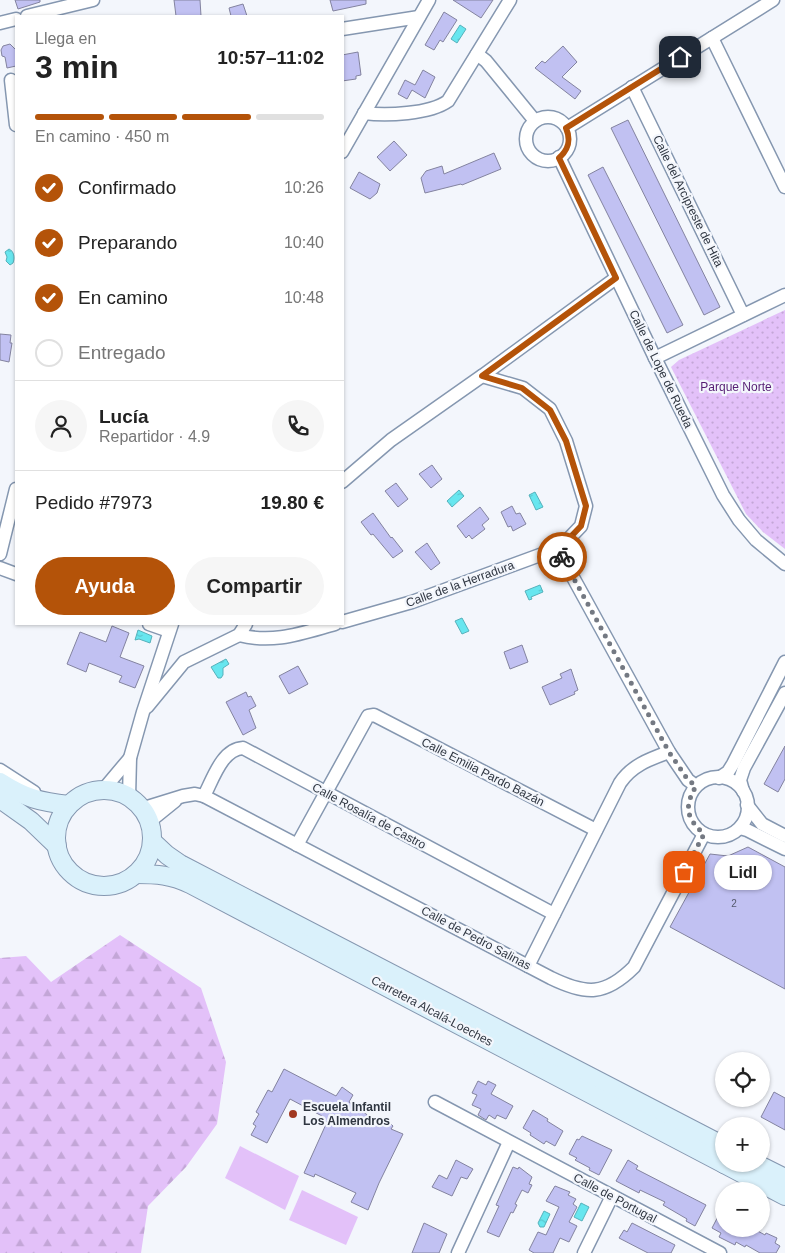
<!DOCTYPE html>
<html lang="es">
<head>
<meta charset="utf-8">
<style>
	:root { --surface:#fff; --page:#f6f6f6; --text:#222; --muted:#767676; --line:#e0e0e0; --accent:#b45309 }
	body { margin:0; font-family:Arial,sans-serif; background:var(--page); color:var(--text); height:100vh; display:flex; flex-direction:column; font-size:19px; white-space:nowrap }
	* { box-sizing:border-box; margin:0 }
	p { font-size:16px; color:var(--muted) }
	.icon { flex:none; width:28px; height:28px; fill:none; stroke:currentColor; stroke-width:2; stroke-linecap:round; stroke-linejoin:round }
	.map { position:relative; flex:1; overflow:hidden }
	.side { position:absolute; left:15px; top:15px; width:329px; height:610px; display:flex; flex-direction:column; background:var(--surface); border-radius:0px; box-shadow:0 1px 4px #0004 }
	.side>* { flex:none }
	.controls { position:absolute; left:715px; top:1052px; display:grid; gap:10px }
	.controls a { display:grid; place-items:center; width:55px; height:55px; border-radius:50%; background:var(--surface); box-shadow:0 1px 4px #0004; font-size:25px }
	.pin { position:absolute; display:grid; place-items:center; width:42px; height:42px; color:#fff; margin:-21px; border-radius:10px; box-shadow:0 2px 8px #0006 }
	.courier { position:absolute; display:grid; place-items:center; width:50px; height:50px; margin:-25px; border:4px solid #b45309; border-radius:50%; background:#fff; color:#222; box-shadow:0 1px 6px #0007 }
	.bubble { position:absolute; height:35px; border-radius:18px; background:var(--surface); box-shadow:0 1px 4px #0004; font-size:16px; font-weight:800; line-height:35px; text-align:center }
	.summary em { font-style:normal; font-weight:800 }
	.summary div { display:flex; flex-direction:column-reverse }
	.summary { display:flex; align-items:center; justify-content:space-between; height:85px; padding:0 20px }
	h1 { font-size:32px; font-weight:800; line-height:38px }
	.bar { display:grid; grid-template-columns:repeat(4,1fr); gap:8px 5px; align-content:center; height:60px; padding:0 20px }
	.bar i { height:6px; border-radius:4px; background:var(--line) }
	.bar .current { background:var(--accent) }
	.bar p { grid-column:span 4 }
	.line { display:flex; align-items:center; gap:12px; padding:0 20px; border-top:1px solid var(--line) }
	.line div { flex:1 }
	.round { display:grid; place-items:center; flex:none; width:52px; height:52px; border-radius:26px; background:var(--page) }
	ol { padding:0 20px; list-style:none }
	li { display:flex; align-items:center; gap:15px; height:55px }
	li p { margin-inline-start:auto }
	li .icon { padding:5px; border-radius:50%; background:var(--accent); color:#fff; stroke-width:4 }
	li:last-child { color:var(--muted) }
	li i { width:28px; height:28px; border:2px solid var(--line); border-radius:50% }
	.button { display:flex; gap:10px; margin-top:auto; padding:10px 20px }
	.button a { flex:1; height:58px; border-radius:30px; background:var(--accent); color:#fff; font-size:20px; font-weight:800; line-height:58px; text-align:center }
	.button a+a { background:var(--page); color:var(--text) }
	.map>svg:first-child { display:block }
	.grass { fill:url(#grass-dots) }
	.forest { fill:url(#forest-firs) }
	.pitch { fill:#e3c1f9 }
	.water { fill:url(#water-ripples); stroke:#56b1bb }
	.building { fill:#c1c1f2; stroke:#83839f }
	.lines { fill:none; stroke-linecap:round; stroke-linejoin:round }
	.street-casing { stroke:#8597b0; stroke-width:15 }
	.secondary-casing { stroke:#8597b0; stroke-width:20 }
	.street { stroke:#fff; stroke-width:12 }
	.secondary { stroke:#daf1fb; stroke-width:18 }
	.done { stroke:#747982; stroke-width:5; stroke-dasharray:0 9 }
	.route { stroke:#b45309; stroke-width:6 }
	.poi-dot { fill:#a13821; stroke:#f3f6fc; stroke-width:2 }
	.labels { text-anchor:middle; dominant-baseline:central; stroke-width:4.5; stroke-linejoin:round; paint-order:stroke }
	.number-label { font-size:10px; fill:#54596d }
	.street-label { font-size:12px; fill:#2f3641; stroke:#f3f6fc }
	.park-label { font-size:12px; fill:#561e73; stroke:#f3f6fc }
	.poi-label { font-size:12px; font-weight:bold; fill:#2f3641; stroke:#f3f6fc; text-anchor:start }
</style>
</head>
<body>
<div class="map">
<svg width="785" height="1253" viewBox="0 0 785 1253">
	<defs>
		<pattern id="grass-dots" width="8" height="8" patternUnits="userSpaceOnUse" patternTransform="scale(1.25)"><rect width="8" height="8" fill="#e3c1f9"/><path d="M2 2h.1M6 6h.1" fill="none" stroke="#c3a6d7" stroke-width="1.8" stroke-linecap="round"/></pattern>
		<pattern id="forest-firs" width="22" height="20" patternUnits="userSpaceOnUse" patternTransform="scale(1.25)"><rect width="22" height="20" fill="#e3c1f9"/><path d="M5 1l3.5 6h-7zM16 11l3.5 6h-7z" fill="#c3a6d7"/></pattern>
		<pattern id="water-ripples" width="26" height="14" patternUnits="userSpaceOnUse" patternTransform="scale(1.25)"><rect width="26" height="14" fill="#67e6ef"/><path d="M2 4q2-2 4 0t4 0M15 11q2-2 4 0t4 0" fill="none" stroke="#5ac6ce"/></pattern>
	</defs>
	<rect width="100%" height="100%" fill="#f3f6fc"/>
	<!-- grass -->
	<path class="grass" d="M785,310V549L763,532L746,514L671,367L679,360Z"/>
	<!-- forest -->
	<path class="forest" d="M120,935L201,988L226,1062L217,1124L186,1167L148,1206L141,1253H0V958L26,956L51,982Z"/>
	<!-- pitch -->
	<g class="pitch">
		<path d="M240,1146L299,1176L285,1210L225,1178Z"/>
		<path d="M302,1190L358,1217L346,1245L289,1220Z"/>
	</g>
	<!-- water -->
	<g class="water">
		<path d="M460,25L466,29L457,43L451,39Z"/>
		<path d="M9,249C14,251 15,258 13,263L10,265L6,261L7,257L5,252Z"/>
		<path d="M459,490L464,496L452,507L447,501Z"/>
		<path d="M535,492L543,507L536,510L529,495Z"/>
		<path d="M540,585L543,592L531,597L532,599L529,600L525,591Z"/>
		<path d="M462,618L469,631L462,634L455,621Z"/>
		<path d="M138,630L152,636L150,643L139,639L135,640Z"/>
		<path d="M226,659L229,664L223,668V675L221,678H218L211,667Z"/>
		<path d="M581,1203L589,1207L582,1221L574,1217Z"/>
		<path d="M544,1211L550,1214L544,1227H540L538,1223Z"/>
	</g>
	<!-- building -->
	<g class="building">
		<path d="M15,0H40V2L18,9Z"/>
		<path d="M174,0H200L201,16H176Z"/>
		<path d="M330,0H366V4L333,11Z"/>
		<path d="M453,0H493L481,18Z"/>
		<path d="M243,4L247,16H231L229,8Z"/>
		<path d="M444,12L457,20L443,42L440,40L434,50L425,45Z"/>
		<path d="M10,44L16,50V66L7,68L5,57L2,56L1,50L3,46Z"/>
		<path d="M563,46L577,62L562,77L581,91L575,99L535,68L542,61L545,63Z"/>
		<path d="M358,52L361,75L356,76V79L342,81V55Z"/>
		<path d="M423,70L435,77L425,98L412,90L407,99L398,94L405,80L415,85Z"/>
		<path d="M628,120L720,307L704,315L611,128Z"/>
		<path d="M394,141L407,155L390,171L377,157Z"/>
		<path d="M494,153L501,169L462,185L461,184L425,193L421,178L426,171L442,166L444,174Z"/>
		<path d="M603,167L683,325L667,333L588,175Z"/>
		<path d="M359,172L380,184L377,193L370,199L350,188Z"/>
		<path d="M0,334L11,335L10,343H12L9,362L0,360Z"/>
		<path d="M432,465L442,479L431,488L419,474Z"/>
		<path d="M396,483L408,499L398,507L385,491Z"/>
		<path d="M512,506L516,514L520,513L526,524L513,531L511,526L508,527L501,512Z"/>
		<path d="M480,507L489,519L482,525L485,529L472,539L469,535L466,538L457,526Z"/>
		<path d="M373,513L391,538L392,537L403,551L393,558L373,534L371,535L361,522Z"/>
		<path d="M427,543L440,563L431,570L415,552Z"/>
		<path d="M112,626L129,633L120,657L144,666L135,688L119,682L122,676L89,663L86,672L67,664L80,632L106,642Z"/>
		<path d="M522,645L528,662L510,669L504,652Z"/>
		<path d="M298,666L308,684L289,694L279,676Z"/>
		<path d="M571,669L578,690L574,692L575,694L550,705L542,687L562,678L560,674Z"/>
		<path d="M246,692L248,697L251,696L256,706L249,710L256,728L243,735L226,702Z"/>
		<path d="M785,746V779L778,792L764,784Z"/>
		<path d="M748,847L785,867V989L670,927L710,854L728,856Z"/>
		<path d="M284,1069L336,1096L342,1087L353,1095L349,1102L376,1121L386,1120L390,1123L393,1126L391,1129L403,1134L379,1183L368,1210L351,1202L356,1193L315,1174L314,1177L304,1173L327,1122L321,1118L322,1116L290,1099L267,1143L251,1135L256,1126L253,1124L259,1114L256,1112L268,1090L272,1092Z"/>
		<path d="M478,1081L486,1085L488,1081L496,1085L491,1094L513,1106L506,1119L497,1115L495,1119L489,1115L486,1120L478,1115L481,1109L472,1105L477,1095L472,1093Z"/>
		<path d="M774,1092L785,1098V1130L761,1117Z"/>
		<path d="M533,1110L548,1119L547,1121L563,1131L555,1146L546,1141L544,1144L530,1135L531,1133L523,1128Z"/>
		<path d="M582,1136L612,1150L599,1175L589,1170L590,1168L575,1160L577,1158L569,1154L577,1139L579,1140Z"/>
		<path d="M456,1160L473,1169L467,1179L461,1177L452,1196L432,1187L439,1175L447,1179Z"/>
		<path d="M628,1160L638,1166L636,1169L706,1205L695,1226L686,1221L687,1219L663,1205L665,1202L640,1190L639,1193L616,1181Z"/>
		<path d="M513,1167L518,1169L519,1167L532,1177L529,1184L532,1185L528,1193L522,1190L515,1204L517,1205L513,1213L511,1212L499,1237L487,1232L499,1206L496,1205Z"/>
		<path d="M555,1186L570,1192L568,1195L576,1199L573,1204L577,1207L569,1222L577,1226L569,1242L560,1238L553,1253H534L529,1250L538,1232L546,1235L559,1207L546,1201Z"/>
		<path d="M724,1205V1229H754L765,1235L766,1233L777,1238L775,1243L780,1246L776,1253H760L746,1245L745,1247L736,1242L735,1245L719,1237L721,1233L712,1228Z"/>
		<path d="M424,1223L447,1234L439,1253H412Z"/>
		<path d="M632,1223L675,1245L671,1253H648L619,1238L624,1230L627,1232Z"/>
	</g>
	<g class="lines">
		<defs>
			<g id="street">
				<path d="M27,16L93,0"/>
				<path d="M0,23L16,19"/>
				<path d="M342,29L419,17"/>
				<path d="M712,38L785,187"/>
				<path d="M477,54L486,61L535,121"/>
				<path d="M11,80L16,125"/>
				<path d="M632,87L743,315"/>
				<path d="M364,113C386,116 430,114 448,101L510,0"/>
				<circle cx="548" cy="139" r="22"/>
				<path d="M567,128L773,0"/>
				<path d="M342,152L429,0"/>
				<path d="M559,157L655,358L723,495L739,520L756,540L785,564"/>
				<path d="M655,358L785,295"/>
				<path d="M482,376L616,278"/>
				<path d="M342,482L391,440L482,376L523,388L550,409L566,441L586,506L581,526L558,550L540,555L412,602L342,622"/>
				<path d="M558,550L669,752L688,780L696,786"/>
				<path d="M0,554L16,489"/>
				<path d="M0,568L16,574"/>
				<path d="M149,624L169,631"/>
				<path d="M239,635C274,644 302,633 335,624"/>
				<path d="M147,707L184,662L239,635L246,624"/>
				<path d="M0,770L34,792"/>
				<circle cx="718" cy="807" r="30"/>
				<path d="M719,778L728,772L733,764L785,662"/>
				<path d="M103,790L130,758"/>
				<path d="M743,791L740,780L744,768L785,693"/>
				<path d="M204,796C213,779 222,749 243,748L554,914"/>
				<path d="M129,797L130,758L143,712L172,624"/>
				<path d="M747,805L762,824L785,836"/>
				<path d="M141,809L183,796L195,794L204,796L551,978C586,995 605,996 634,967L704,834"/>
				<path d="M149,822L175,801"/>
				<path d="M740,828L747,830L785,849"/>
				<path d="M297,845L368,716L374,715L596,830"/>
				<path d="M528,966L620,783C632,765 650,759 669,752"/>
				<path d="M435,1102L720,1253"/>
				<path d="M458,1253L509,1142"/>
				<path d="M584,1253L612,1196"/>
			</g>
			<g id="secondary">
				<path d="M0,782C25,798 40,802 69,805"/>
				<circle cx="104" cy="838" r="48"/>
				<path d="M0,799L31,821L57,846"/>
				<path d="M152,841L167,855L180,864L724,1146"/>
				<path d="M136,874C157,874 171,875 190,884L724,1164"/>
				<path d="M724,1164L785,1196"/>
				<path d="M757,1164L785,1178"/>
			</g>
		</defs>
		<!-- street casing -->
		<use href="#street" class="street-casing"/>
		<!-- secondary casing -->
		<use href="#secondary" class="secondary-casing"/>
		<!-- street -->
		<use href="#street" class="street"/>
		<!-- secondary -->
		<use href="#secondary" class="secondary"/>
	</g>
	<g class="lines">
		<!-- done -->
		<path class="done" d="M562,557L669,752L688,780L696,786C684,807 686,818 704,834L684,872"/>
		<!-- route -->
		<path class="route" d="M562,557L558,550L581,526L586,506L566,441L550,410L522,388L482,376L616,278L559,158C569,149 571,140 566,128L680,57"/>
	</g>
	<!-- markers -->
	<circle class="poi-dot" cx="293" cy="1114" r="5"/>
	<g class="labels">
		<!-- number labels -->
		<g class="number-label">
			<text x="734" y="903">2</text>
		</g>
		<!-- street labels -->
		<g class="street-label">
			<text transform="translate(688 201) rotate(64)">Calle del Arcipreste de Hita</text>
			<text transform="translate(661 369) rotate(64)">Calle de Lope de Rueda</text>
			<text transform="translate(460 584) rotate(-20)">Calle de la Herradura</text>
			<text transform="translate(483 772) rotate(27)">Calle Emilia Pardo Bazán</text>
			<text transform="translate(369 816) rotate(28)">Calle Rosalía de Castro</text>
			<text transform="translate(476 938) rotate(28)">Calle de Pedro Salinas</text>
			<text transform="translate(432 1011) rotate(28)">Carretera Alcalá-Loeches</text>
			<text transform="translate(615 1198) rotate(28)">Calle de Portugal</text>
		</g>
		<!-- park labels -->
		<g class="park-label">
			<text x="736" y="387">Parque Norte</text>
		</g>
		<!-- poi labels -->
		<g class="poi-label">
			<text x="303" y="1107">Escuela Infantil<tspan x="303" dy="14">Los Almendros</tspan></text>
		</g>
	</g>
</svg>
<div class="controls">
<a><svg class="icon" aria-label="locate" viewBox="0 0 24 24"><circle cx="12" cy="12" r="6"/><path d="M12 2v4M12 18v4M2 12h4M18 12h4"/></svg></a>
<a>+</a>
<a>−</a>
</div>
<div class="pin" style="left:684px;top:872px;background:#ea580c"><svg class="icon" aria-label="bag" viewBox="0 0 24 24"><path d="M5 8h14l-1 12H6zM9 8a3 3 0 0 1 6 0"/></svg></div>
<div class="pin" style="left:680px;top:57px;background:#1f2937"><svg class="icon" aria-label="home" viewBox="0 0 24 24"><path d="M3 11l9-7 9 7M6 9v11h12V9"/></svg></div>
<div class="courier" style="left:562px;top:557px"><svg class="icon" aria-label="bike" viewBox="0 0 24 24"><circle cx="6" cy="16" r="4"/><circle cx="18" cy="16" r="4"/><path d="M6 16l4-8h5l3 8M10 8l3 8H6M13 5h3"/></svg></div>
<div class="bubble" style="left:714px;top:855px;width:58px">Lidl</div>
<section class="side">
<div class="summary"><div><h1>3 min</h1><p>Llega en</p></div><em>10:57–11:02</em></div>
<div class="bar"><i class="current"></i><i class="current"></i><i class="current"></i><i></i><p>En camino · 450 m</p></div>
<ol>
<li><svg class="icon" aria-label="check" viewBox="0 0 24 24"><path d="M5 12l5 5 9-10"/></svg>Confirmado<p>10:26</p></li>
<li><svg class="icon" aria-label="check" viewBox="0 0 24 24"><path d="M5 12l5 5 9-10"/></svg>Preparando<p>10:40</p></li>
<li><svg class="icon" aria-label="check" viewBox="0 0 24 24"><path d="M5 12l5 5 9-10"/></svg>En camino<p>10:48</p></li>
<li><i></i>Entregado</li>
</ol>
<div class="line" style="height:90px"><a class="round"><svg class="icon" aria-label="person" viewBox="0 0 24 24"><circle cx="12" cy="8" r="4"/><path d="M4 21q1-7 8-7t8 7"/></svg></a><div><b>Lucía</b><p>Repartidor · 4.9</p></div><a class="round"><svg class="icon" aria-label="phone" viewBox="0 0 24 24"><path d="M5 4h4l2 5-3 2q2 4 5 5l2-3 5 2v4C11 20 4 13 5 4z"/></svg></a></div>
<div class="line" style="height:65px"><div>Pedido #7973</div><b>19.80 €</b></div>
<div class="button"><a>Ayuda</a><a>Compartir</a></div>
</section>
</div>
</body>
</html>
